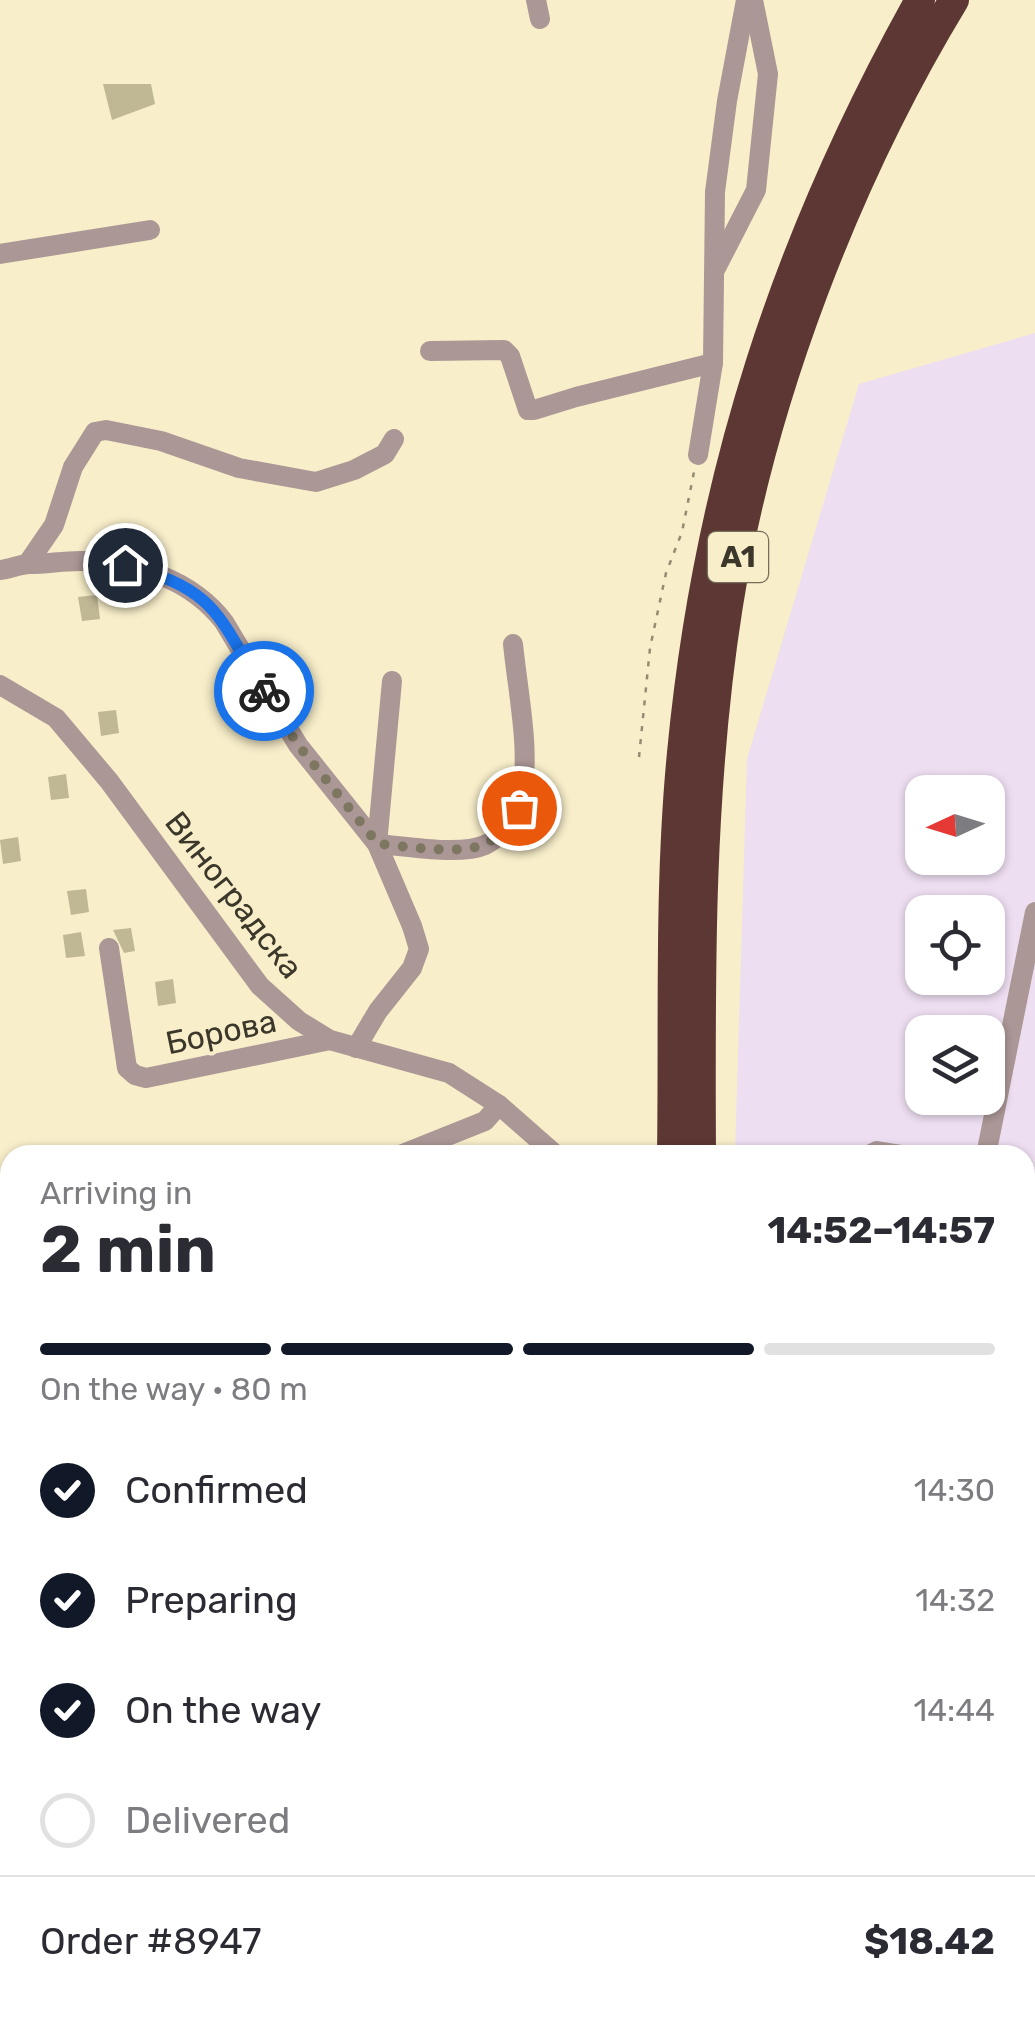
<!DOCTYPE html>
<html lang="en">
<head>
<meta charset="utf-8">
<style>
	:root { --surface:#fff; --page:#f7f7f7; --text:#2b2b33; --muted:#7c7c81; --line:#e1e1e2; --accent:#111827 }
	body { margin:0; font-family:Rubik,sans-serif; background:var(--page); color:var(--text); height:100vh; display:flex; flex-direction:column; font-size:38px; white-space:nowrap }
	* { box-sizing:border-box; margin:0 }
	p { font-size:32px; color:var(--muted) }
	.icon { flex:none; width:55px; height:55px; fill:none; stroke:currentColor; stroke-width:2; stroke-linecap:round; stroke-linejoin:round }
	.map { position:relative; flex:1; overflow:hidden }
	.drawer { position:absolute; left:0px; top:1145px; width:1035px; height:882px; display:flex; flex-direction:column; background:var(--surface); border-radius:30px 30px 0 0; box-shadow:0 2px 8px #0004 }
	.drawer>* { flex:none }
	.needle { width:65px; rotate:266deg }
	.fabs { position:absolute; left:905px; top:775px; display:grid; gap:20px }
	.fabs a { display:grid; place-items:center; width:100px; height:100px; border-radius:20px; background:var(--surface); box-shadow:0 2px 8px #0004; font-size:50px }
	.pin { position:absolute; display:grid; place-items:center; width:85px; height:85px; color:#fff; margin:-42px; border:5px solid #fff; border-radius:50%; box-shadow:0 2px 10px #0007 }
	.courier { position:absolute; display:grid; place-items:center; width:100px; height:100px; margin:-50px; border:8px solid #1a73e8; border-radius:50%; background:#fff; color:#222; box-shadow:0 2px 12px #0007 }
	.head em { font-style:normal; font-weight:700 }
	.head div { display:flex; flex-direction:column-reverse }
	.head { display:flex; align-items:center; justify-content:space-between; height:170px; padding:0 40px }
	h1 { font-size:65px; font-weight:700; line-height:75px }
	.bar { display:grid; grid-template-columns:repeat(4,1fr); gap:15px 10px; align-content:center; height:120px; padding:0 40px }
	.bar i { height:12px; border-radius:8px; background:var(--line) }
	.bar .active { background:var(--accent) }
	.bar p { grid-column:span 4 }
	.line { display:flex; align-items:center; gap:25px; padding:0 40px; border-top:2px solid var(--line) }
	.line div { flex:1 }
	ol { padding:0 40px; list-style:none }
	li { display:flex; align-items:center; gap:30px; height:110px }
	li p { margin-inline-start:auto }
	li .icon { padding:10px; border-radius:50%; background:var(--accent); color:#fff; stroke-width:4 }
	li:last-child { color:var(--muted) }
	li i { width:55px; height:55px; border:5px solid var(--line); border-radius:50% }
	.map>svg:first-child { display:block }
	.industrial { fill:#eddef1; fill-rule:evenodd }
	.building { fill:#c0b795 }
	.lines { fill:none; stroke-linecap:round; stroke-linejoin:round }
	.path { stroke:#938c74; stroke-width:2.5; stroke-dasharray:5 8; stroke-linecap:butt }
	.minor { stroke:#ab9795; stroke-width:20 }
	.highway { stroke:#5d3734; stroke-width:30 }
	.done { stroke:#7d7762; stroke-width:10; stroke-dasharray:0 18 }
	.route { stroke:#1a73e8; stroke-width:12 }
	.labels { text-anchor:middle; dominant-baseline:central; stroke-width:8; stroke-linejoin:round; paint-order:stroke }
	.shield { fill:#f8eeca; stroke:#746e5a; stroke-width:2.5 }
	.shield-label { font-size:30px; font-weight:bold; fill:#3b372a }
	.street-label { font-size:32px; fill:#3b372a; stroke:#f8eeca }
</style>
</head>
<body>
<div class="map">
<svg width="1035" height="2026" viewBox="0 0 1035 2026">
	<rect width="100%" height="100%" fill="#f8eeca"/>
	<!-- industrial -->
	<path class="industrial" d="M1035,333V1450L1025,1449V1155H735L747,759L859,384ZM922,792H988V858H922ZM922,912H988V978H922ZM922,1032H988V1098H922Z"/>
	<!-- building -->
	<g class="building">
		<path d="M103,84H151L155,104L112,120Z"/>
		<path d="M97,595L100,619L82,621L78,597Z"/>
		<path d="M116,710L119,733L101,736L98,712Z"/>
		<path d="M66,774L69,798L51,800L48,777Z"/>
		<path d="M18,837L21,861L3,864L0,840Z"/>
		<path d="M86,889L89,912L71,915L67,891Z"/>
		<path d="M131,928L135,951L124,953L113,930Z"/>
		<path d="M81,932L85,956L66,958L63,935Z"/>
		<path d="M173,979L176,1003L158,1006L155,982Z"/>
	</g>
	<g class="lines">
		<!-- path -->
		<path class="path" d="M639,757L650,648L666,573L682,532L694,472"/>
		<!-- minor -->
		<g class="minor">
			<path d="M536,0L540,19"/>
			<path d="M0,254L150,230"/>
			<path d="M716,268L756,190L768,74L753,0"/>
			<path d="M430,351L504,350L510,356L528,410H534L576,397L713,363"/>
			<path d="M698,455L713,363L715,192L727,101L746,0"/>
			<path d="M28,563L54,525L73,467L95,432L106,430L161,441L239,468L316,482L354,470L385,454L394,439"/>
			<path d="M0,570C10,569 20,564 30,564C48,564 67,560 85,561C138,563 191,579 224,622L298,745L377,844L412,926L419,949L412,968L378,1011L356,1048"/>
			<path d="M0,685L56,718L109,781L260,986L299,1021L330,1040L449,1073L499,1105L556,1155"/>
			<path d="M377,844C405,846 460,856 485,845C498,839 516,819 520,805C532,755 518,695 513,644"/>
			<path d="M377,844L392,681"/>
			<path d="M109,948L127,1068L135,1075L146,1078L330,1040"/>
			<path d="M400,1155L485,1121L499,1105"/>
			<path d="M869,1155L877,1151L902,1155"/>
			<path d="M986,1155L1035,912"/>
			<path d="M0,1342L10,1382"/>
			<path d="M0,1408L10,1406"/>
			<path d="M0,1517L10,1514"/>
			<path d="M0,1634L10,1631"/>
			<path d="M1025,1688L1035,1704"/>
			<path d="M0,1845L10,1843"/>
			<path d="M1025,1913L1035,1920"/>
			<path d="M111,2018L112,2026"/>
			<path d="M621,2018L622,2026"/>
			<path d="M1015,2018L1017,2026"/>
			<path d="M821,2026L822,2018"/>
		</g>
		<!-- highway -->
		<g class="highway">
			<path d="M672,1155C674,1021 669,886 682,753C708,479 786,240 920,0"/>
			<path d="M701,1155C700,971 699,787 728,605C761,399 846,178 954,0"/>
			<path d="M674,2026V2018"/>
			<path d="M703,2026V2018"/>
		</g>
	</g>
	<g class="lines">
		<!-- done -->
		<path class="done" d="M264,691L298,745L378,844C405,846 464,856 487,843C501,835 510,821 519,808"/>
		<!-- route -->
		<path class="route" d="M125,565C218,590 217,615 264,691"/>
	</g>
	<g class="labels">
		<!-- shield labels -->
		<rect class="shield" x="708" y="532" width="60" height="50" rx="8"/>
		<g class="shield-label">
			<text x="738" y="557">A1</text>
		</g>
		<!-- street labels -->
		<g class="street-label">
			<text transform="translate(234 895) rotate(52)">Виноградска</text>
			<text transform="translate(221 1032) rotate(-12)">Борова</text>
		</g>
	</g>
</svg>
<div class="fabs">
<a><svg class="needle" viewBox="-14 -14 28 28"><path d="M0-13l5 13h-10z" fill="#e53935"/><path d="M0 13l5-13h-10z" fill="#7c7c81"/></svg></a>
<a><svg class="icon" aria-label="locate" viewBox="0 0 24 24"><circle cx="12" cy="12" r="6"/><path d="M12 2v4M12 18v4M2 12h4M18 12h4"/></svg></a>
<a><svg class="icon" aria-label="layers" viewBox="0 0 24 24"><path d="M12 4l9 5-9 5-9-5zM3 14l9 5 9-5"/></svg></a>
</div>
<div class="pin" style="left:519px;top:808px;background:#ea580c"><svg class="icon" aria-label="bag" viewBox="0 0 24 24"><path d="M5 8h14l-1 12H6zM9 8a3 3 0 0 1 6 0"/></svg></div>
<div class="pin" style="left:125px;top:565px;background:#1f2937"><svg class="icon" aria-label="home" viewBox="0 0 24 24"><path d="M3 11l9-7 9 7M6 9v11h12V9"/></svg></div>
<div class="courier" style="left:264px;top:691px"><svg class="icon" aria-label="bike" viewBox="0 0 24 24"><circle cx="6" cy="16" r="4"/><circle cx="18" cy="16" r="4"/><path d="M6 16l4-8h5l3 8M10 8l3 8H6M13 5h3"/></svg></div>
<section class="drawer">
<div class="head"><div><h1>2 min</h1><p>Arriving in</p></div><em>14:52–14:57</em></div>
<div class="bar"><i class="active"></i><i class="active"></i><i class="active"></i><i></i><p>On the way · 80 m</p></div>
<ol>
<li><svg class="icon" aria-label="check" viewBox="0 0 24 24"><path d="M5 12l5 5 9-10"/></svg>Confirmed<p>14:30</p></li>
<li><svg class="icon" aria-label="check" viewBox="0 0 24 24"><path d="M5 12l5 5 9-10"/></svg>Preparing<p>14:32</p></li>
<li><svg class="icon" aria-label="check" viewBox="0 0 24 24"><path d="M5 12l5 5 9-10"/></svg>On the way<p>14:44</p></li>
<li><i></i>Delivered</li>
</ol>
<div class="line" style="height:130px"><div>Order #8947</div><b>$18.42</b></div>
</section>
</div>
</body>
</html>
